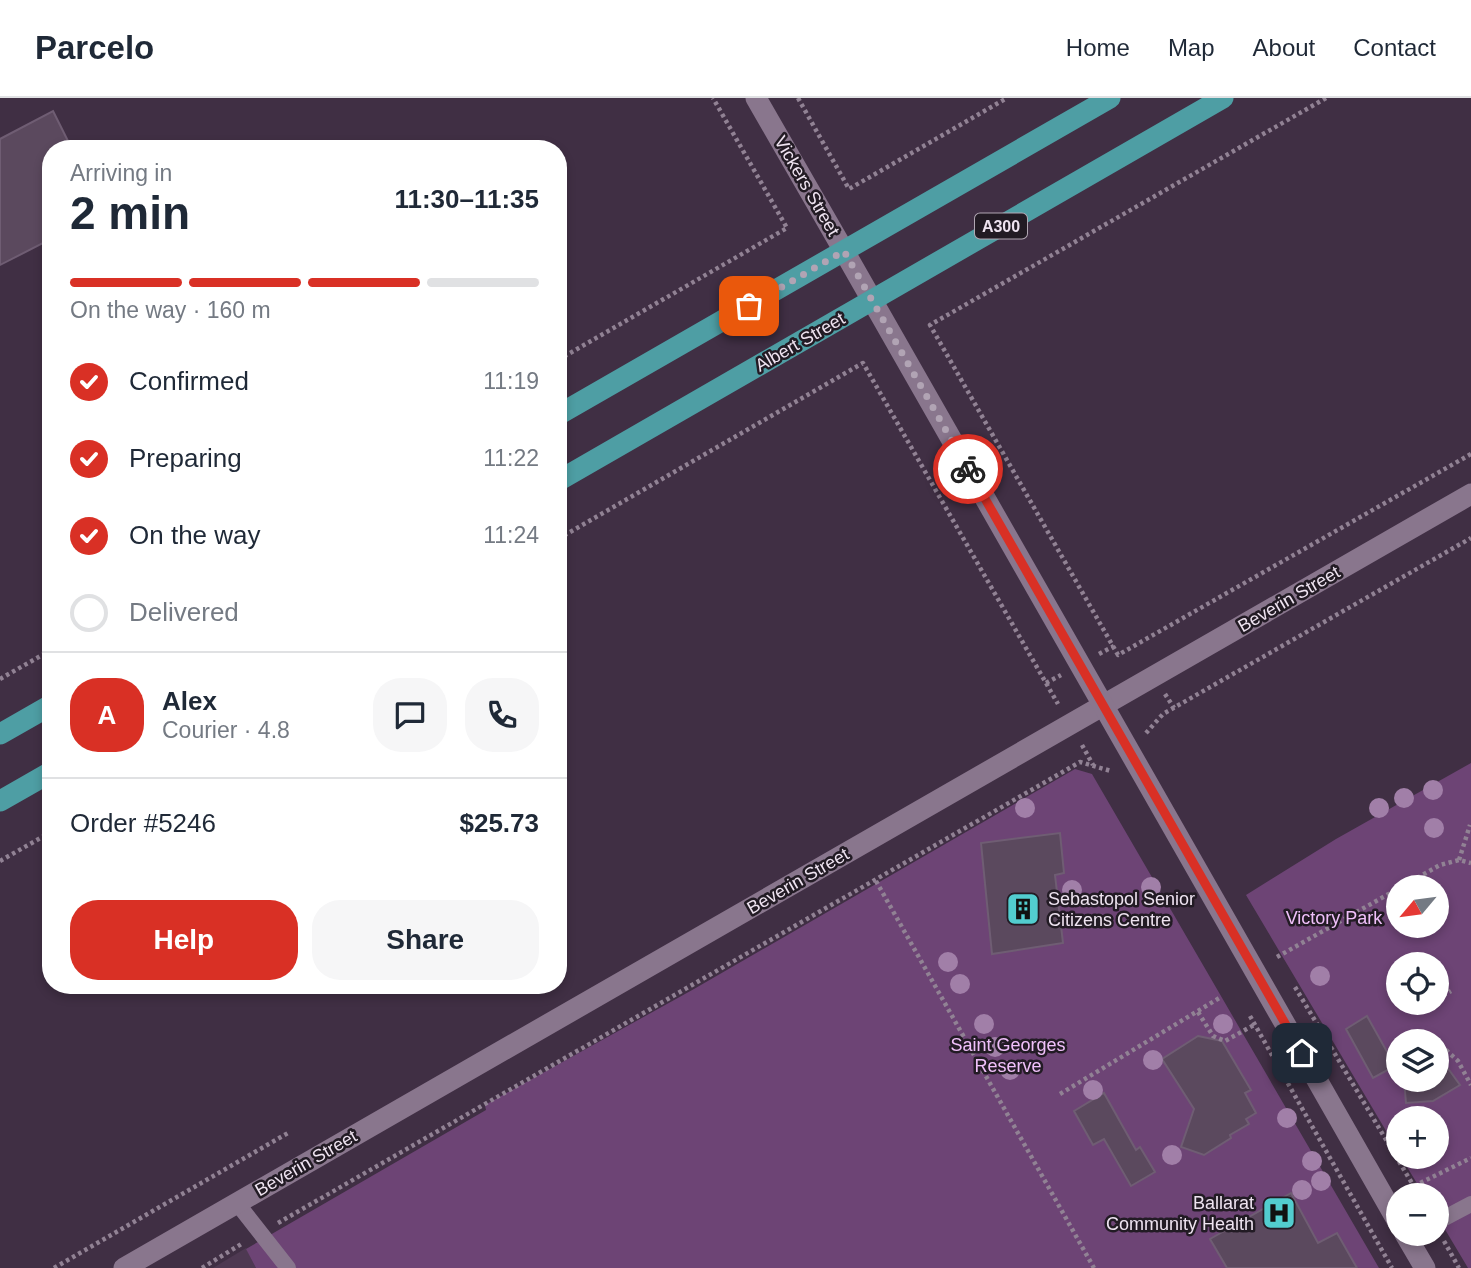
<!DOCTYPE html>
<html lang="en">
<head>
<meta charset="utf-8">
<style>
	:root { --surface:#fff; --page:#f6f6f7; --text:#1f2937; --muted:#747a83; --line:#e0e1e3; --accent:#d93025 }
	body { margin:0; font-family:Arial,sans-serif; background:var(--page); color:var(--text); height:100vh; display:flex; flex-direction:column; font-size:26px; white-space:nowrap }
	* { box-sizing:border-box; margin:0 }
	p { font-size:23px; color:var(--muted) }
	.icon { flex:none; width:38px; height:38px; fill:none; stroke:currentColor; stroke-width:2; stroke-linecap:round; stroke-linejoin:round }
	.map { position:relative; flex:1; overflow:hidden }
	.sheet { position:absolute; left:42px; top:42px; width:525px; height:854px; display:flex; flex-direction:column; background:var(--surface); border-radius:28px; box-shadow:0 4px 10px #0003 }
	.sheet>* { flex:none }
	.needle { width:46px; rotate:241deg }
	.buttons { position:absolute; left:1386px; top:777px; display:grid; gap:14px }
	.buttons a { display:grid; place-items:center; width:63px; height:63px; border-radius:50%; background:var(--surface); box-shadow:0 4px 10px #0003; font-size:35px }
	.pin { position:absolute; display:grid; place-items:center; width:60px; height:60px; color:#fff; margin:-30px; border-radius:14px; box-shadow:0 4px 10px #0006 }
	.courier { position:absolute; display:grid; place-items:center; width:70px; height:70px; margin:-35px; border:5px solid #d93025; border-radius:50%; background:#fff; color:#222; box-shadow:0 2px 9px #0007 }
	.overview em { font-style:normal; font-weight:600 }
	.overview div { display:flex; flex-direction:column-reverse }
	.overview { display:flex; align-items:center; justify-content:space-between; height:119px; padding:0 28px }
	h1 { font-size:46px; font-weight:600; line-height:52px }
	.bar { display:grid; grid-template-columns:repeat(4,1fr); gap:10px 7px; align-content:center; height:84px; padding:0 28px }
	.bar i { height:9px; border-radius:5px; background:var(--line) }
	.bar .active { background:var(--accent) }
	.bar p { grid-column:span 4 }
	.line { display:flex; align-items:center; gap:18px; padding:0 28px; border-top:2px solid var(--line) }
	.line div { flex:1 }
	.round { display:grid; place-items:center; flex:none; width:74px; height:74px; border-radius:28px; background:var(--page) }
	ol { padding:0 28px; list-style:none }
	li { display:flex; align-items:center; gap:21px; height:77px }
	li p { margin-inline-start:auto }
	li .icon { padding:7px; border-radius:50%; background:var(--accent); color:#fff; stroke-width:4 }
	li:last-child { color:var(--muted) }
	li i { width:38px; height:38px; border:4px solid var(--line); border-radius:50% }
	.button { display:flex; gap:14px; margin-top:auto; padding:14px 28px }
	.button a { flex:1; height:80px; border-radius:28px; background:var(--accent); color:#fff; font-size:28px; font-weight:600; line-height:80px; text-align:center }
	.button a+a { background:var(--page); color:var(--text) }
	header { display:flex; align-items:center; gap:42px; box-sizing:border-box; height:98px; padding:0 35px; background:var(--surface); border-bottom:2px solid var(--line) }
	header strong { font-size:33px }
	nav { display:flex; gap:38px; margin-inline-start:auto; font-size:24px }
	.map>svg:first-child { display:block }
	.built { fill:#4e3952 }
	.green { fill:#6d4475; fill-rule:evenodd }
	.building { fill:#5b495e; stroke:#6f5d73; stroke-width:2 }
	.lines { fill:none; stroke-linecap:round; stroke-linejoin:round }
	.path { stroke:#918294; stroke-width:4.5; stroke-dasharray:3.5 3.5; stroke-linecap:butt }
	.service { stroke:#89768d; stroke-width:16 }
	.minor { stroke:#89768d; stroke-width:21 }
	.tertiary { stroke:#89768d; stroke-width:21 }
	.trunk { stroke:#4e9ea4; stroke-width:21 }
	.tree { fill:#a17fa8 }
	.done { stroke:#b1a4b4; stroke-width:7; stroke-dasharray:0 12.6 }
	.route { stroke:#d93025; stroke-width:9 }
	.labels { text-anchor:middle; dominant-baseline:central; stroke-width:5; stroke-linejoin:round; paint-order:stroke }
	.shield { fill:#221b24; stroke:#b1a7b3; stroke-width:2 }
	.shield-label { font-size:16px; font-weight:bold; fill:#eee3f0 }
	.street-label { font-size:18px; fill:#eee3f0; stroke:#221b24 }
	.poi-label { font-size:18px; fill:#eee3f0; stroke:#221b24; text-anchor:start }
	.park-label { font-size:18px; fill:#f0c0fa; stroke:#221b24 }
</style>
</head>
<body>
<header>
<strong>Parcelo</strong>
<nav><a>Home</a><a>Map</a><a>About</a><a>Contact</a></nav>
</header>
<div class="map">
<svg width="1471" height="1170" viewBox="0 0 1471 1170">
	<rect width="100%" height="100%" fill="#402f44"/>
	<!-- built -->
	<path class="built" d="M246,1150L256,1170H213Z"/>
	<!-- green -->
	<g class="green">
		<path d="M1471,665V1170H1468L1437,1118V1097H1424L1401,1059H1437V1020H1398V1053L1246,797L1336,741ZM1398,789H1437V828H1398ZM1398,866H1437V905H1398ZM1398,943H1437V982H1398Z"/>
		<path d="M1075,671L1092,676L1379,1170H256L246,1151L486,1012L485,1007L694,891Z"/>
	</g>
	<!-- building -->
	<g class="building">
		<path d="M53,13L72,51H51V141L0,167V41Z"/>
		<path d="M1060,735L1064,775L1055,777L1063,845L992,856L981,745Z"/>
		<path d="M1367,918L1395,968L1373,980L1346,931Z"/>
		<path d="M1198,938L1222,943L1251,992L1245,995L1256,1015L1246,1021L1249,1026L1230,1037L1231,1040L1204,1057L1181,1049L1194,1011L1162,961Z"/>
		<path d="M1447,969L1460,987L1433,1003L1406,1005L1404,982H1437V976Z"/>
		<path d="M1104,995L1136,1052L1140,1049L1155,1074L1131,1088L1104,1041L1093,1047L1074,1013Z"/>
		<path d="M1291,1095L1318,1145L1337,1135L1357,1170H1227L1210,1141Z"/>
	</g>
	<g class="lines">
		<!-- path -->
		<g class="path">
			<path d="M798,0L849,91L1007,0"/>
			<path d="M1326,0L930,227L1118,557L1471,356"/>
			<path d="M558,262L787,130L713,0"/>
			<path d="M558,441L863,265L1058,606"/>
			<path d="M1099,556L1114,548"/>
			<path d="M0,581L51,552"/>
			<path d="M1046,585L1061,577"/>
			<path d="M1165,596L1174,610"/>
			<path d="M1146,635L1163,616L1471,440"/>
			<path d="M1082,647L1093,667"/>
			<path d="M1459,762L1470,727"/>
			<path d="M0,763L51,734"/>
			<path d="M876,783L1094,1170"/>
			<path d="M1277,859L1440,767L1459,762L1471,765"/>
			<path d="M1295,889L1419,1097"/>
			<path d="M1437,901L1451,893"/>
			<path d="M1428,906L1430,905"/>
			<path d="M1198,914L1213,938L1225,943L1254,927"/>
			<path d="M1250,918L1392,1170"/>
			<path d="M1446,952L1458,963L1471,987"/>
			<path d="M1060,996L1221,899"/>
			<path d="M1414,1088L1471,1060"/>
			<path d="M278,1125L1080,664L1111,673"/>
			<path d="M1444,1143L1459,1170"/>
			<path d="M54,1170L288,1035"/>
			<path d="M202,1170L243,1145"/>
		</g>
		<!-- service -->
		<g class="service">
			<path d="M237,1105L288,1170"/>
			<path d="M1437,1124L1471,1106"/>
		</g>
		<!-- minor -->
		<g class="minor">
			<path d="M756,0L844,153"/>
			<path d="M124,1170L1471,396"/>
		</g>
		<!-- tertiary -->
		<g class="tertiary">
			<path d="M844,153L1398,1124"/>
			<path d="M1405,1136L1425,1170"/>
		</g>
		<!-- trunk -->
		<g class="trunk">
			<path d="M558,317L1110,0"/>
			<path d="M558,383L1223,0"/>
			<path d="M0,636L51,607"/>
			<path d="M0,703L51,674"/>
		</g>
	</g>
	<!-- trees -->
	<g class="tree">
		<circle cx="1433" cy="692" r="10"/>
		<circle cx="1404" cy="700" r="10"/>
		<circle cx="1025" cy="710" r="10"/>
		<circle cx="1379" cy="710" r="10"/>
		<circle cx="1434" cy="730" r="10"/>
		<circle cx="1151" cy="789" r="10"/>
		<circle cx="1072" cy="792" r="10"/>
		<circle cx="948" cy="864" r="10"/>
		<circle cx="1320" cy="878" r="10"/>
		<circle cx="960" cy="886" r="10"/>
		<circle cx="984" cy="926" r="10"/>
		<circle cx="1223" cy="926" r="10"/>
		<circle cx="995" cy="949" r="10"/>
		<circle cx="1153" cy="962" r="10"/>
		<circle cx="1010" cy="972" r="10"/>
		<circle cx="1093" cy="992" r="10"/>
		<circle cx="1287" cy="1020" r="10"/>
		<circle cx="1172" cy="1057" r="10"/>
		<circle cx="1312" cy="1063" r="10"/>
		<circle cx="1321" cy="1083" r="10"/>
		<circle cx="1302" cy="1092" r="10"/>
	</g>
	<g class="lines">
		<!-- done -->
		<path class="done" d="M749,208L844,153L968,371"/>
		<!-- route -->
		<path class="route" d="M968,371L1302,955"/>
	</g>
	<!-- icons -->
	<defs>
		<symbol id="building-square" viewBox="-11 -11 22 22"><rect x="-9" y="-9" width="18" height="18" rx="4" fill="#52cdcf" stroke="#221b24"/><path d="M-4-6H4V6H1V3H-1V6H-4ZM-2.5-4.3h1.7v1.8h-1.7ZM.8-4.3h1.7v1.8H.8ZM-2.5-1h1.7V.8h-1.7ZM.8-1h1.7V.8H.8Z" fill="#111"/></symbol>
		<symbol id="hospital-square" viewBox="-11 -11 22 22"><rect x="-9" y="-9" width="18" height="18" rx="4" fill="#52cdcf" stroke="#221b24"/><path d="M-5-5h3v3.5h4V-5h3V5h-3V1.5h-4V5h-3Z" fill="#111"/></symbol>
	</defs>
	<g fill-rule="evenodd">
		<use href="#building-square" x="1004" y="792" width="38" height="38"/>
		<use href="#hospital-square" x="1260" y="1096" width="38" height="38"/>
	</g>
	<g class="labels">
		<!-- shield labels -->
		<rect class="shield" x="975" y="115.5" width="52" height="25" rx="5"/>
		<g class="shield-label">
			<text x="1001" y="128">A300</text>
		</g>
		<!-- street labels -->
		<g class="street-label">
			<text transform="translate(807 88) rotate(60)">Vickers Street</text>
			<text transform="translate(800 244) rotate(-30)">Albert Street</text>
			<text transform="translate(1289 501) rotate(-30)">Beverin Street</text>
			<text transform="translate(798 783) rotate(-30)">Beverin Street</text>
			<text transform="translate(306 1065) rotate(-30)">Beverin Street</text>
		</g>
		<!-- poi labels -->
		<g class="poi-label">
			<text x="1048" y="801">Sebastopol Senior<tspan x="1048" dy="21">Citizens Centre</tspan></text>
			<text x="1254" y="1105" text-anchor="end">Ballarat<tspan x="1254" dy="21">Community Health</tspan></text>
		</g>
		<!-- park labels -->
		<g class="park-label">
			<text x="1334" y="820">Victory Park</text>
			<text x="1008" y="947">Saint Georges<tspan x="1008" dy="21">Reserve</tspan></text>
		</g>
	</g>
</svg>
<div class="buttons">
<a><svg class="needle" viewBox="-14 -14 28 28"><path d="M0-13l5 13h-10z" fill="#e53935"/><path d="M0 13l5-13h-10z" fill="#747a83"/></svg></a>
<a><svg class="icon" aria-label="locate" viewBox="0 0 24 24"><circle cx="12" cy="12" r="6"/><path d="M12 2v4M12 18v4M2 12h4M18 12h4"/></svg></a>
<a><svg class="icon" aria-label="layers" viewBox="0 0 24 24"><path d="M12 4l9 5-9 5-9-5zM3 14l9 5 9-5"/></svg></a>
<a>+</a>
<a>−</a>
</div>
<div class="pin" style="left:749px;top:208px;background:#ea580c"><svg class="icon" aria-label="bag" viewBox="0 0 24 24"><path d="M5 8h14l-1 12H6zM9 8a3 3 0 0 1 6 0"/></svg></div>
<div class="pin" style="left:1302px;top:955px;background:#1f2937"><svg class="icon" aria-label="home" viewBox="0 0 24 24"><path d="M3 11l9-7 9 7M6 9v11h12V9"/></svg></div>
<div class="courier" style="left:968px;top:371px"><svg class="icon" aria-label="bike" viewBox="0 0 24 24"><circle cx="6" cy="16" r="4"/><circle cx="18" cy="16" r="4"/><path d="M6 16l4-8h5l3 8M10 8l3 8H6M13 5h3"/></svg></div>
<section class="sheet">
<div class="overview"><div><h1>2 min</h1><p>Arriving in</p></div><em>11:30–11:35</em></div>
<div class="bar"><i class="active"></i><i class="active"></i><i class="active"></i><i></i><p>On the way · 160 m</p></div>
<ol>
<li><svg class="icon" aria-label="check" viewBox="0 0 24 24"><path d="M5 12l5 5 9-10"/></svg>Confirmed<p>11:19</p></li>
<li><svg class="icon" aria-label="check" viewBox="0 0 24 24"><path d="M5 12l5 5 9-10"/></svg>Preparing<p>11:22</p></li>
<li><svg class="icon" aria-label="check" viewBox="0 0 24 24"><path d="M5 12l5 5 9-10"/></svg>On the way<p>11:24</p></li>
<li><i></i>Delivered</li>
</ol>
<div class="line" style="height:126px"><b class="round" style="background:var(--accent);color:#fff">A</b><div><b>Alex</b><p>Courier · 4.8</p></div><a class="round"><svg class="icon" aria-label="chat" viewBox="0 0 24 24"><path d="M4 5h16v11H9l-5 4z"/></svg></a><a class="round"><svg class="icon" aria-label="phone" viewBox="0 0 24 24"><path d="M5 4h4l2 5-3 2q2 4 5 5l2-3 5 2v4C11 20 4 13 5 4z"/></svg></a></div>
<div class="line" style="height:91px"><div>Order #5246</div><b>$25.73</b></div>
<div class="button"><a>Help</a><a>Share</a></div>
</section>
</div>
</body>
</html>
